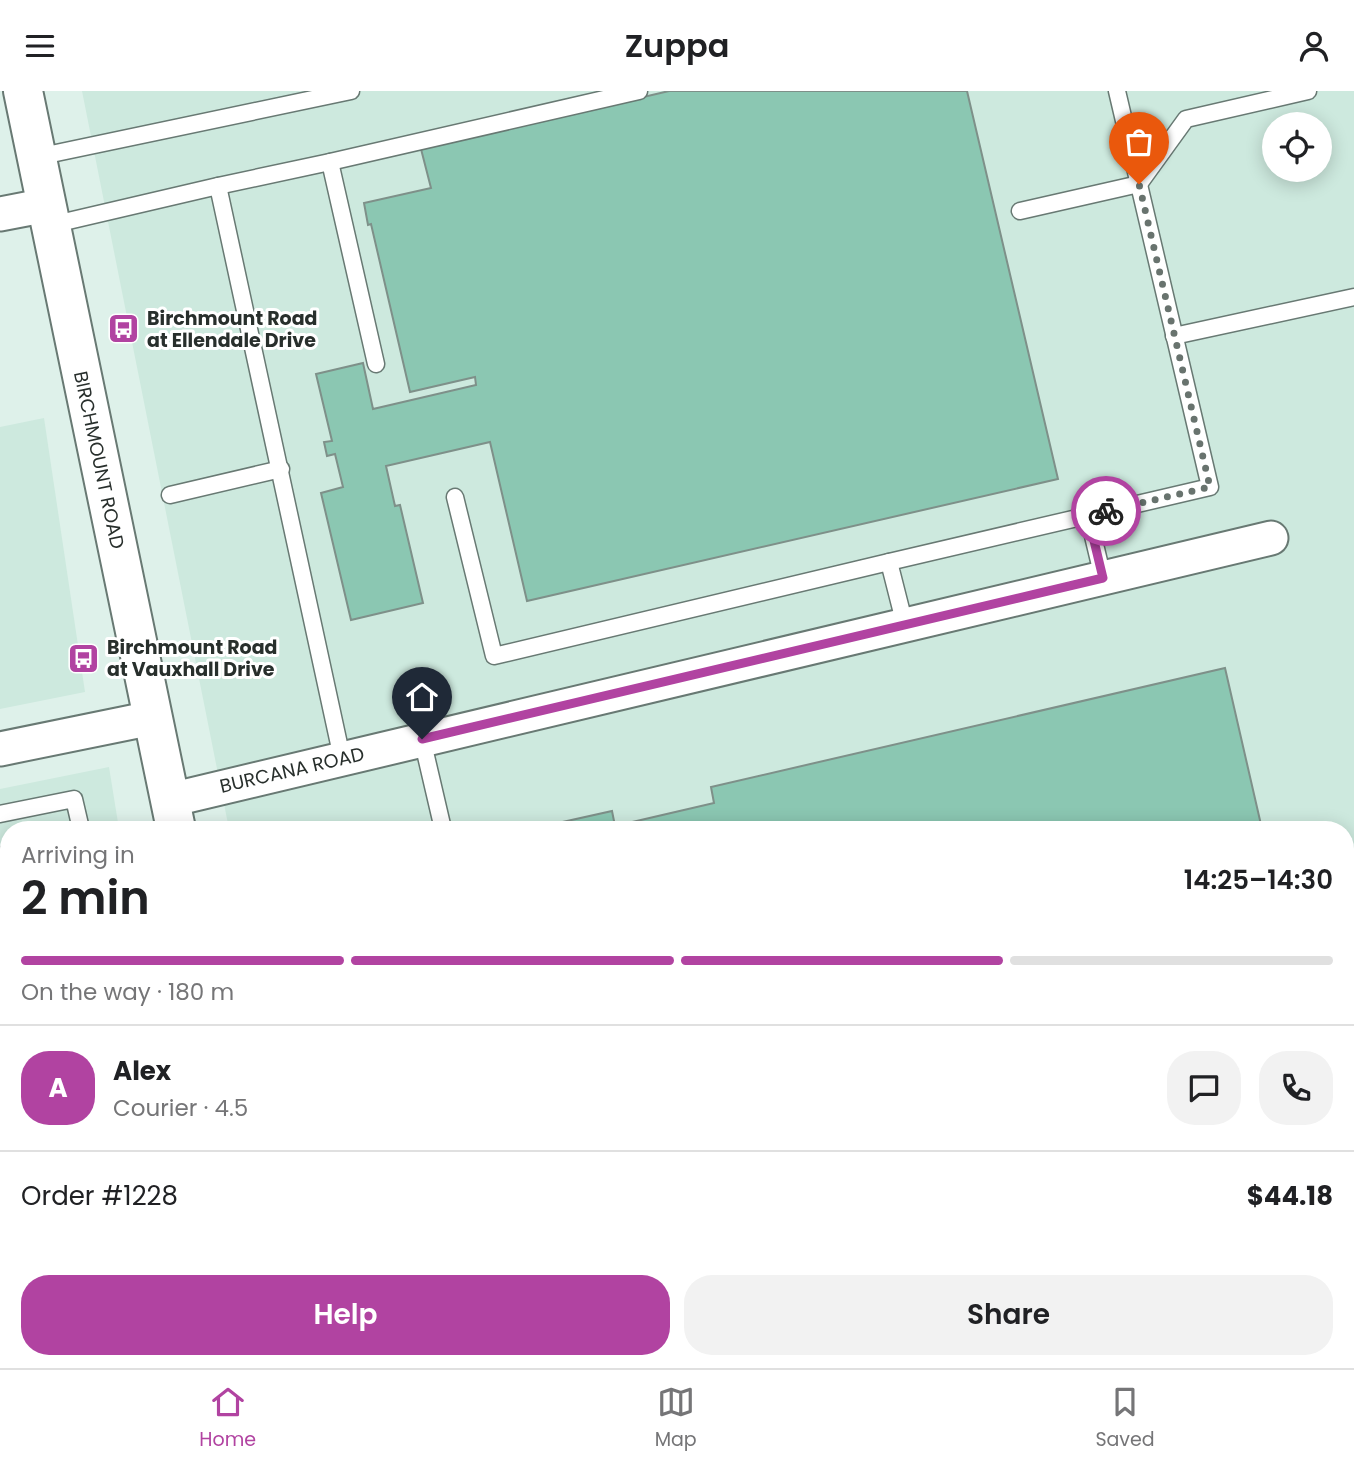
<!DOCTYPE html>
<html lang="en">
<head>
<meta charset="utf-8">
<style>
	:root { --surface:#fff; --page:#f2f2f2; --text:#202124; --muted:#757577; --line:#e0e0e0; --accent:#b143a1 }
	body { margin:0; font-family:Poppins,sans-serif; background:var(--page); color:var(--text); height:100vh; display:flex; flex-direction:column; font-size:26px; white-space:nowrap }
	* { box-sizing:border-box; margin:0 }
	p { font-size:23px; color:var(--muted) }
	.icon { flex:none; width:38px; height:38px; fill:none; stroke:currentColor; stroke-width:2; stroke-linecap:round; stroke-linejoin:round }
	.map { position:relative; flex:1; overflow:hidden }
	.sheet { position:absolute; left:0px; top:730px; width:1354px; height:548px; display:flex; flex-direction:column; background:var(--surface); border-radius:28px 28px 0 0; box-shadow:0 4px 18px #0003 }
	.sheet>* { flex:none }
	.tools { position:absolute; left:1262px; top:21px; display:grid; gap:14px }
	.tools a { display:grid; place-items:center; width:70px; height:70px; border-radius:50%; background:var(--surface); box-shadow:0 4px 18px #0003; font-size:35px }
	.pin { position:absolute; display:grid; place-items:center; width:60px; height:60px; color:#fff; margin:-72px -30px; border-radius:50% 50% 50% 0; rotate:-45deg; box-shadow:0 0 7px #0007 }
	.pin .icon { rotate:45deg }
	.courier { position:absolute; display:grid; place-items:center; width:70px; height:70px; margin:-35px; border:5px solid #b143a1; border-radius:50%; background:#fff; color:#222; box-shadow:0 2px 9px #0007 }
	.headline em { font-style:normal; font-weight:600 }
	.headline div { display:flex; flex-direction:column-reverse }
	.headline { display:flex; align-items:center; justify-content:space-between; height:119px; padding:0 21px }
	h1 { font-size:46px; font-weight:600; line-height:52px }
	.bar { display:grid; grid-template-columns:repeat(4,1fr); gap:10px 7px; align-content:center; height:84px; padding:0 21px }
	.bar i { height:9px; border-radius:5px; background:var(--line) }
	.bar .selected { background:var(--accent) }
	.bar p { grid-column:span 4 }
	.line { display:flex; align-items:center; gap:18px; padding:0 21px; border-top:2px solid var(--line) }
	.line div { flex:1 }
	.round { display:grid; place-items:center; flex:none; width:74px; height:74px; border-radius:28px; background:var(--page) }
	.button { display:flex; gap:14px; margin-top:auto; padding:14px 21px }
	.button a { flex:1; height:80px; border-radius:28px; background:var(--accent); color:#fff; font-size:28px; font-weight:600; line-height:80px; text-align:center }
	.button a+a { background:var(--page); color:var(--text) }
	header { display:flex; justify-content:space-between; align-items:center; height:91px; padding:0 21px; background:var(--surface); font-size:32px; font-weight:600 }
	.menu { display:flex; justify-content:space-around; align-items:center; height:98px; border-top:2px solid var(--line); background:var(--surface); font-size:19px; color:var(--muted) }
	.menu a { display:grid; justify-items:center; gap:4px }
	.menu .selected { color:var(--accent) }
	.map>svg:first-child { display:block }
	.built { fill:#cde9de; fill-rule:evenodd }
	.building { fill:#8bc7b2; stroke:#7e9089; stroke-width:2 }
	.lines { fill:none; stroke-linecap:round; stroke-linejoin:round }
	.service-casing { stroke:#687973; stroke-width:19 }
	.minor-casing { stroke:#687973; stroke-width:37 }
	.secondary-casing { stroke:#687973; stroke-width:42 }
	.path { stroke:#85928d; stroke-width:4.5; stroke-dasharray:7 3.5; stroke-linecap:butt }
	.service { stroke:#fff; stroke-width:16 }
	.minor { stroke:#fff; stroke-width:33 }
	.secondary { stroke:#fff; stroke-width:38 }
	.done { stroke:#68736e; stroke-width:7; stroke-dasharray:0 12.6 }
	.route { stroke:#b143a1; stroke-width:9 }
	.labels { text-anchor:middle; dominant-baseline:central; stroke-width:6; stroke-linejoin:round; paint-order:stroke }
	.poi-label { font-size:19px; font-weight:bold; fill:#282f2c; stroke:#fff; text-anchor:start }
	.street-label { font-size:19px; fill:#282f2c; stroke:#fff }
</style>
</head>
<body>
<header><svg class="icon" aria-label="menu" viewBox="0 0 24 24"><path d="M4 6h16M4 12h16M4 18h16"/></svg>Zuppa<svg class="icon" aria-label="person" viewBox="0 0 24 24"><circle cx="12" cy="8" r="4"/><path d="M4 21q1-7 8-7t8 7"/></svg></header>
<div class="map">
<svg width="1354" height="1277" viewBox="0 0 1354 1277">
	<rect width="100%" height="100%" fill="#def1ea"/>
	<!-- built -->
	<g class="built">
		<path d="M82,0H1354V1277H343L341,1269H1346V738H229ZM1274,33H1320V79H1274Z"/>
		<path d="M44,327L85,601L0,618V336Z"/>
		<path d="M109,676L119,738H9V856L0,857V698Z"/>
	</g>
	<!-- building -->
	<g class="building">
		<path d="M669,0H967L1058,388L527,510L490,351L386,375L395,415L400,414L423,512L351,529L321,402L343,396L335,363L327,365L324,351L332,350L316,283L363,272L373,318L476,294L475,286L410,301L371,133L368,134L364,112L431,97L421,58Z"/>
		<path d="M1225,577L1262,738H531L612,720L615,735L714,712L711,696Z"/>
		<path d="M9,754V830L0,832V756Z"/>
		<path d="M9,911V973L0,974V912Z"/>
		<path d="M1354,977V1277H1346L1344,1269H1346V979Z"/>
		<path d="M9,1049V1109L0,1111V1051Z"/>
		<path d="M9,1219V1269H57L17,1277H0V1221Z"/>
		<path d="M847,1269H1014L1016,1277H812Z"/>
		<path d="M1125,1269H1248L1250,1277H1127Z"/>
	</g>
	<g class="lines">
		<defs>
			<g id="service">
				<path d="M37,66L351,0"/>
				<path d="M330,71L639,0"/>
				<path d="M218,95L330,71L376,273"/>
				<path d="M1020,120L1139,93L1186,28L1308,0"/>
				<path d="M51,134L218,95L342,667"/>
				<path d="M1174,245L1354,206"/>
				<path d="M170,404L281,378"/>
				<path d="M455,406L494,565L889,471"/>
				<path d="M1088,424L1103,487"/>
				<path d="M905,534L889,471L1210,396L1117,0"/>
				<path d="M422,648L443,738"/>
				<path d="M0,723L74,708L81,738"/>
				<path d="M0,838L9,836"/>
				<path d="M1346,964L1354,962"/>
				<path d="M507,1269L509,1277"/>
				<path d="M1086,1269L1088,1277"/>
				<path d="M1304,1269L1306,1277"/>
				<path d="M745,1277L778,1269"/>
			</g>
			<g id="minor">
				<path d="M0,123L47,114"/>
				<path d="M0,658L152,627"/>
				<path d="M170,709L1271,447"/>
			</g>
			<g id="secondary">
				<path d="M23,0L176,738"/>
				<path d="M281,1269L283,1277"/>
			</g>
		</defs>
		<!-- service casing -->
		<use href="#service" class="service-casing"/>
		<!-- minor casing -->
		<use href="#minor" class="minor-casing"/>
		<!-- secondary casing -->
		<use href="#secondary" class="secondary-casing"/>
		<!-- path -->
		<g class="path">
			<path d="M0,1173L9,1171"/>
			<path d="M179,1269L181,1277"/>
		</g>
		<!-- service -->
		<use href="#service" class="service"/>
		<!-- minor -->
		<use href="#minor" class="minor"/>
		<!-- secondary -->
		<use href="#secondary" class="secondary"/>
	</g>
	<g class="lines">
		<!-- done -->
		<path class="done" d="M1106,420L1210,396L1139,93"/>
		<!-- route -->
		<path class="route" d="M422,648L1103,487L1088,425L1106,420"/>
	</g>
	<!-- icons -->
	<defs>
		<symbol id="bus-square" viewBox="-11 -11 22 22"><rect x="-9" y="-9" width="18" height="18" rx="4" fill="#b143a1" stroke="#fff"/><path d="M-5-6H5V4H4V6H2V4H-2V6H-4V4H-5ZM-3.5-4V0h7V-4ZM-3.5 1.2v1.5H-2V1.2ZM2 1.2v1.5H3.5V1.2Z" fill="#fff"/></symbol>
	</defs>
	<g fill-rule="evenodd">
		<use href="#bus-square" x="106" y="220" width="35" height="35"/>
		<use href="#bus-square" x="66" y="550" width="35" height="35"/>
	</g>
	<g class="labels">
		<!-- poi labels -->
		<g class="poi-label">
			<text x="147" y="227">Birchmount Road<tspan x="147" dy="22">at Ellendale Drive</tspan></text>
			<text x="107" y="556">Birchmount Road<tspan x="107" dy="22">at Vauxhall Drive</tspan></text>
		</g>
		<!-- street labels -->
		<g class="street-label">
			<text transform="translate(99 369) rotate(78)">BIRCHMOUNT ROAD</text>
			<text transform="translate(292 679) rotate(-13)">BURCANA ROAD</text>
		</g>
	</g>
</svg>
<div class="tools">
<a><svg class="icon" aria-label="locate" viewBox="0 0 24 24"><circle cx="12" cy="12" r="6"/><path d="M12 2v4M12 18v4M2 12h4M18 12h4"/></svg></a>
</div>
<div class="pin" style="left:1139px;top:93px;background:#ea580c"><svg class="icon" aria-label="bag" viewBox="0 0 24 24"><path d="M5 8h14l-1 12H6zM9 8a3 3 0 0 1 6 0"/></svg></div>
<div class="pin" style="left:422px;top:648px;background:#1f2937"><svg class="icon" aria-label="home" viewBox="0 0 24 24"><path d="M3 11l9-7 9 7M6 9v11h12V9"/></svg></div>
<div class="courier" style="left:1106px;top:420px"><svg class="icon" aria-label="bike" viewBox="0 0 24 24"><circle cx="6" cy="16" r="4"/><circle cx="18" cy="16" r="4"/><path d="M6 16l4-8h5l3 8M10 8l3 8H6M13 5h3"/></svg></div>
<section class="sheet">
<div class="headline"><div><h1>2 min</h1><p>Arriving in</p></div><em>14:25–14:30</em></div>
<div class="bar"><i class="selected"></i><i class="selected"></i><i class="selected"></i><i></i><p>On the way · 180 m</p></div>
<div class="line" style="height:126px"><b class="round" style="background:var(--accent);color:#fff">A</b><div><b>Alex</b><p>Courier · 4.5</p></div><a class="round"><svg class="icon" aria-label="chat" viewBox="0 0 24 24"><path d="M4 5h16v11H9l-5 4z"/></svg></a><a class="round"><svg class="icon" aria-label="phone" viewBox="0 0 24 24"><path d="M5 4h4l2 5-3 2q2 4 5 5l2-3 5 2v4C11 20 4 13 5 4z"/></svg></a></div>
<div class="line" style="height:91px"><div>Order #1228</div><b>$44.18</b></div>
<div class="button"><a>Help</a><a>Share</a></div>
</section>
</div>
<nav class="menu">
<a class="selected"><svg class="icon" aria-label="home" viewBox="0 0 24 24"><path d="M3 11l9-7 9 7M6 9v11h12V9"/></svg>Home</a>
<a><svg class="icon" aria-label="map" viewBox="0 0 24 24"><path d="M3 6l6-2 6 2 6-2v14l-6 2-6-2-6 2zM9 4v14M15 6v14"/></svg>Map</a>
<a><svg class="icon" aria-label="saved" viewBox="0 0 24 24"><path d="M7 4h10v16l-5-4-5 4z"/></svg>Saved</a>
</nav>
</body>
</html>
